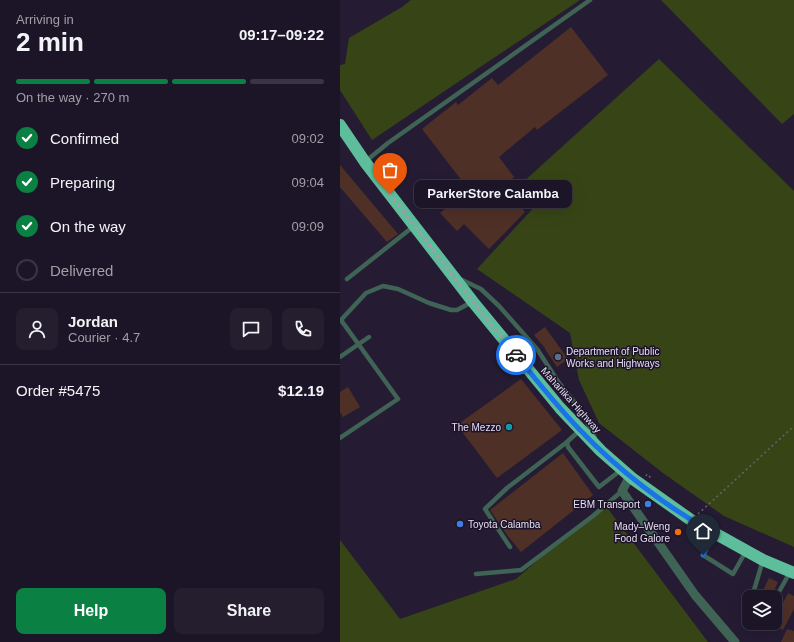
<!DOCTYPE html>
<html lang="en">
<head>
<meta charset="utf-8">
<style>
	:root { --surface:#1c1527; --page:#251e2f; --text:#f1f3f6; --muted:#a09fa7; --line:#3a3444; --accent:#0b8043 }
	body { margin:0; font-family:Helvetica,sans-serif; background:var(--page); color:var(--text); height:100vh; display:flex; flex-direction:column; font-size:15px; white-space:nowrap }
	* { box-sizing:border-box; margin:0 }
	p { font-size:13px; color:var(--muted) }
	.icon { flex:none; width:22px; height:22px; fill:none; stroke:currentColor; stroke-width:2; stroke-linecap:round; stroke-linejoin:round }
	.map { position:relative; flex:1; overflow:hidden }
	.drawer { display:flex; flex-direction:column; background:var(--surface); width:340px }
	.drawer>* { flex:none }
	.buttons { position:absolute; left:402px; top:590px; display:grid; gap:8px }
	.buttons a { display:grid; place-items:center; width:40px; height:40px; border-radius:8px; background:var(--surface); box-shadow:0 4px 16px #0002,0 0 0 1px var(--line); font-size:20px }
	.pin { position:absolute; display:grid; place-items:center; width:34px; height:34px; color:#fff; margin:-41px -17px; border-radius:50% 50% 50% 0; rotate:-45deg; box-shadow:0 0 4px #0007 }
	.pin .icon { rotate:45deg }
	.courier { position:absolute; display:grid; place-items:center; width:40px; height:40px; margin:-20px; border:3px solid #1a73e8; border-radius:50%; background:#fff; color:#222; box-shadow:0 1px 5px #0007 }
	.bubble { position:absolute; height:28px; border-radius:8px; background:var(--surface); box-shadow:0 4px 16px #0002,0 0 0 1px var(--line); font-size:13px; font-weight:700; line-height:28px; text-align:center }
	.headline em { font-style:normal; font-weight:700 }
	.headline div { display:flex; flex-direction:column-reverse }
	.headline { display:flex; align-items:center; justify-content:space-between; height:68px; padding:0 16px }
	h1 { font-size:26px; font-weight:700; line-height:30px }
	.bar { display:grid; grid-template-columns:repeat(4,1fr); gap:6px 4px; align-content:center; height:48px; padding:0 16px }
	.bar i { height:5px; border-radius:3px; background:var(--line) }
	.bar .current { background:var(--accent) }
	.bar p { grid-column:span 4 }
	.line { display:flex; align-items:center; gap:10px; padding:0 16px; border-top:1px solid var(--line) }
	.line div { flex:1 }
	.round { display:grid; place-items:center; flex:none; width:42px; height:42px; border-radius:8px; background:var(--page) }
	ol { padding:0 16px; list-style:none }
	li { display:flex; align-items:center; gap:12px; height:44px }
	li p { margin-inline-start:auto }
	li .icon { padding:4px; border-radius:50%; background:var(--accent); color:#fff; stroke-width:4 }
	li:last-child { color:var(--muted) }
	li i { width:22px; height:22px; border:2px solid var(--line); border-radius:50% }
	.cta { display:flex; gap:8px; margin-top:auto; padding:8px 16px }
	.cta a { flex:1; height:46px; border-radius:8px; background:var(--accent); color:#fff; font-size:16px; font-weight:700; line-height:46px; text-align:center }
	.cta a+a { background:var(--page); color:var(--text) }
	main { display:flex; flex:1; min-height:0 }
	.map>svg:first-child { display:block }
	.green { fill:#374516 }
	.building { fill:#4f3027 }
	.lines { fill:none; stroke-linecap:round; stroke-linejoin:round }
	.path { stroke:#696277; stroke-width:1.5; stroke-dasharray:2 3; stroke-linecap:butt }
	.lane { stroke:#3f6354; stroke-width:4.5 }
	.street { stroke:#3f6354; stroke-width:9 }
	.highway { stroke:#5ebe9b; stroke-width:12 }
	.done { stroke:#a19bae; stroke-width:4; stroke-dasharray:0 7.2 }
	.route { stroke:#1a73e8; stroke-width:5 }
	.service-dot { fill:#5c6f8a; stroke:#1c122a; stroke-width:1.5 }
	.culture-dot { fill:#0f9aa8; stroke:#1c122a; stroke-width:1.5 }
	.shop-dot { fill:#3f7fe0; stroke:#1c122a; stroke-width:1.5 }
	.food-dot { fill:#e8710a; stroke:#1c122a; stroke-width:1.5 }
	.labels { text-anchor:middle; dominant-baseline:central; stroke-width:3; stroke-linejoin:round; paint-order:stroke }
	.poi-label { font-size:10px; fill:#e4dff0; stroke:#1c122a; text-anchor:end }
	.street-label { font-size:10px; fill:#e4dff0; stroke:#1c122a }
</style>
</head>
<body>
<main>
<section class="drawer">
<div class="headline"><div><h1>2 min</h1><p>Arriving in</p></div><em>09:17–09:22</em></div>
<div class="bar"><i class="current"></i><i class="current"></i><i class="current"></i><i></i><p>On the way · 270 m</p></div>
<ol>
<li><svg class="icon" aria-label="check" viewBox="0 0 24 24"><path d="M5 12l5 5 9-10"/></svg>Confirmed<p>09:02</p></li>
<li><svg class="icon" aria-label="check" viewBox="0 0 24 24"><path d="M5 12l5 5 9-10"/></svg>Preparing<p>09:04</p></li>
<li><svg class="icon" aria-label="check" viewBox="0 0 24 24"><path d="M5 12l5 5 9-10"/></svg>On the way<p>09:09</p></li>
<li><i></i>Delivered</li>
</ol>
<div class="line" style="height:72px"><a class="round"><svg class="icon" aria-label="person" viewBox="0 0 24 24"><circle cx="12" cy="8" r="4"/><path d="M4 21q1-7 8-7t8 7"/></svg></a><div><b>Jordan</b><p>Courier · 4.7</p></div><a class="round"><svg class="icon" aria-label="chat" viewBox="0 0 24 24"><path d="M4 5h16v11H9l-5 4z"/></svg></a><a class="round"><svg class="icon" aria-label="phone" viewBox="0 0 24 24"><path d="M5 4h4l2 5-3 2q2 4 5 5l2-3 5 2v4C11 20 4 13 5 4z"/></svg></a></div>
<div class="line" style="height:52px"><div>Order #5475</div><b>$12.19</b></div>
<div class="cta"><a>Help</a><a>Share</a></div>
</section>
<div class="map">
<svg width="454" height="642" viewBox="0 0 454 642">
	<rect width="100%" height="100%" fill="#251c34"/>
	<!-- green -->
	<g class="green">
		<path d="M71,0H240L32,140L0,90V65L5,64L9,38L62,7Z"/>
		<path d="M321,0H454V114L442,124Z"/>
		<path d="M319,59L454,191V547L384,516L323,473L259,423L239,380L230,333L137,269L197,204L181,184Z"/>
		<path d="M264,502L271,513L368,642H0V540L60,619L176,579L260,507Z"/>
	</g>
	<!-- building -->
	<g class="building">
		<path d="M231,27L268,75L197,130L195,127L159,157L174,177L162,188L185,212L149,249L124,224L117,231L100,213L129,190L82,129L116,102L118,105L152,78L158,85Z"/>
		<path d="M0,165L58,234L47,242L0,187Z"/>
		<path d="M205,327L228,359L217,367L205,349V348L194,335Z"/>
		<path d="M181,379L222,430L157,478L117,425Z"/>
		<path d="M8,387L20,407L3,417L0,412V392Z"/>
		<path d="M223,453L253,495L181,552L167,535L150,510Z"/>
		<path d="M429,578L438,582L431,597H420Z"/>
		<path d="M448,593L454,596V609L443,630L435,625V618Z"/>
		<path d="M447,629L454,631V642H441Z"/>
	</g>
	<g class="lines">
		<!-- path -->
		<g class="path">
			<path d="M306,476L307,474L311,478L310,479"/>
			<path d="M358,514L454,426"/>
		</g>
		<!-- lane -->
		<g class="lane">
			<path d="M26,161L48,143L250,0"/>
			<path d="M7,279L74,226"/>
			<path d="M120,279L141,289L159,306L197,349L219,383L242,412L255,438"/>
			<path d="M0,321L26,293L43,286L58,289L89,303L111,310H117L132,302"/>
			<path d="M0,357L29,337"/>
			<path d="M240,430L227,442L228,447L259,487L281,470"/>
			<path d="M0,438L58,399L1,320"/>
			<path d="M374,533L363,555L393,574L406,551"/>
			<path d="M170,547L145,509L167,488L227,442"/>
			<path d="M136,574L181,570L253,516L282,491"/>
			<path d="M412,597L423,560"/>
			<path d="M435,599L450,572"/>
		</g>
		<!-- street -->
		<path class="street" d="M290,476L282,491L355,595L395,642"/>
		<!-- highway -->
		<path class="highway" d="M0,125L25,162L133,302L220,408L261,451L293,479L351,520L423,560L454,573"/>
	</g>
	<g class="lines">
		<!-- done -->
		<path class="done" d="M50,194L133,302L176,355"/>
		<!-- route -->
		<path class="route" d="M176,355C196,380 217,406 239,429C277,469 326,507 374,533L363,555"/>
	</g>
	<!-- markers -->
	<circle class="service-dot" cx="218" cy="357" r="4"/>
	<circle class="culture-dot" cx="169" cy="427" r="4"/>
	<g class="shop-dot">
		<circle cx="308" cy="504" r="4"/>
		<circle cx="120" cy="524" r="4"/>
	</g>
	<circle class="food-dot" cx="338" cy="532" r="4"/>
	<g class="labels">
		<!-- poi labels -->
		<g class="poi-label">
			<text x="226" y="351" text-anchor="start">Department of Public<tspan x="226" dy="12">Works and Highways</tspan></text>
			<text x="161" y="427">The Mezzo</text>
			<text x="300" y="504">EBM Transport</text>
			<text x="128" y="524" text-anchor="start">Toyota Calamba</text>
			<text x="330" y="526">Mady–Weng<tspan x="330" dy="12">Food Galore</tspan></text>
		</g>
		<!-- street labels -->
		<g class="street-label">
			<text transform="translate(231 400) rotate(48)">Maharlika Highway</text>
		</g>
	</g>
</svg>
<div class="buttons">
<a><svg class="icon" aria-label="layers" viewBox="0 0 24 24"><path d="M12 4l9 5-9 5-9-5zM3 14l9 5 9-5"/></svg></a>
</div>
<div class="pin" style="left:50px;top:194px;background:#ea580c"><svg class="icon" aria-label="bag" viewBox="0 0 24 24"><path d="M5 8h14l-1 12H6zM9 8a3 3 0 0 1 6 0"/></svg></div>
<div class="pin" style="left:363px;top:555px;background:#1f2937"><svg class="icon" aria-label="home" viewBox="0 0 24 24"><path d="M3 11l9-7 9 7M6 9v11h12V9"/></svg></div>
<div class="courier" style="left:176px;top:355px"><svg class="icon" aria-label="car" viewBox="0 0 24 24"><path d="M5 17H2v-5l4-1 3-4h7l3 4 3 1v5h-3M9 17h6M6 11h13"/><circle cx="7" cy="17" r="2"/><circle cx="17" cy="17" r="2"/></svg></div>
<div class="bubble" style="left:74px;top:180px;width:158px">ParkerStore Calamba</div>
</div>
</main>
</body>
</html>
